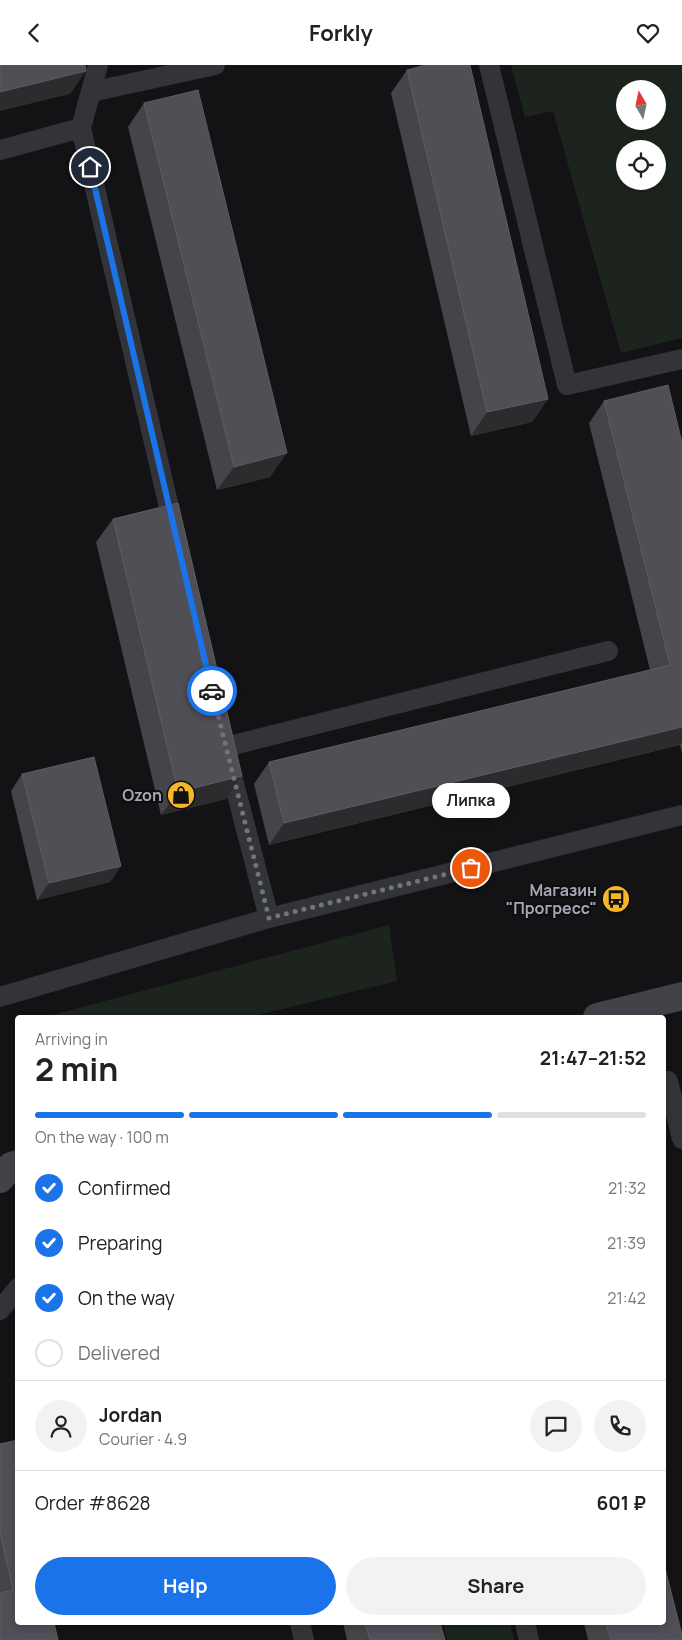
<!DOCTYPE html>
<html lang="en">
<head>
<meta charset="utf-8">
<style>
	:root { --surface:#fff; --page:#f2f2f2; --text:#222; --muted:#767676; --line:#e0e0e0; --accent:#1a73e8 }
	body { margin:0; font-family:Manrope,sans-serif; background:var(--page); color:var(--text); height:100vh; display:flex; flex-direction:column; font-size:19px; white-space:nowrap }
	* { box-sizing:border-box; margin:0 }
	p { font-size:16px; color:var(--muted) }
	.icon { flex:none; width:28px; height:28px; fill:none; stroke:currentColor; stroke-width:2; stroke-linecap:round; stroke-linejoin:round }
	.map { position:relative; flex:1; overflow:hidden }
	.side { position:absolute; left:15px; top:950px; width:651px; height:610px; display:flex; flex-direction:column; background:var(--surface); border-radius:5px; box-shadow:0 2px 8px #0003 }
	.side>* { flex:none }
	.needle { width:32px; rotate:351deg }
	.buttons { position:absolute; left:616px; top:15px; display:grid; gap:10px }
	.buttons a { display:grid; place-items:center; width:50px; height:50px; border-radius:50%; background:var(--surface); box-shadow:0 2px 8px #0003; font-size:25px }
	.pin { position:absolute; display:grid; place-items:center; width:42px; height:42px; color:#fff; margin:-21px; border:2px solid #fff; border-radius:50%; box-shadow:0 1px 5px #0007 }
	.courier { position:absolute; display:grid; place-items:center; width:50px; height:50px; margin:-25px; border:4px solid #1a73e8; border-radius:50%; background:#fff; color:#222; box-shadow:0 1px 6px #0007 }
	.bubble { position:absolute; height:35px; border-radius:18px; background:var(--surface); box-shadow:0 2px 8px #0003; font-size:16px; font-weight:700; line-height:35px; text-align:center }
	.overview em { font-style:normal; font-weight:700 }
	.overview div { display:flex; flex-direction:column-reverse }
	.overview { display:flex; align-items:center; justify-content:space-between; height:85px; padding:0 20px }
	h1 { font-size:32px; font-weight:700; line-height:38px }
	.bar { display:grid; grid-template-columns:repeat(4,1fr); gap:8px 5px; align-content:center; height:60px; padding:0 20px }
	.bar i { height:6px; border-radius:4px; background:var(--line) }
	.bar .on { background:var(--accent) }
	.bar p { grid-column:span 4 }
	.line { display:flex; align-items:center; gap:12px; padding:0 20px; border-top:1px solid var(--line) }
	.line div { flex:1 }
	.round { display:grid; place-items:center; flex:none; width:52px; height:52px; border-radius:26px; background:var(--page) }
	ol { padding:0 20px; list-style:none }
	li { display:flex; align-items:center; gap:15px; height:55px }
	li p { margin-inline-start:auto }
	li .icon { padding:5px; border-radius:50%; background:var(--accent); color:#fff; stroke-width:4 }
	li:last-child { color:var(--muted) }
	li i { width:28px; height:28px; border:2px solid var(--line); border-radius:50% }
	.primary-button { display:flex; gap:10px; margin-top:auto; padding:10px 20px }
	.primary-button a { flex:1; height:58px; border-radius:30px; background:var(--accent); color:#fff; font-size:20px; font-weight:700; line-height:58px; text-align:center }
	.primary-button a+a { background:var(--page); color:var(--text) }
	header { display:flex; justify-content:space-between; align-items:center; height:65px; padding:0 20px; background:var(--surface); font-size:22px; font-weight:700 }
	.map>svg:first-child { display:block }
	.green { fill:#1d241e; fill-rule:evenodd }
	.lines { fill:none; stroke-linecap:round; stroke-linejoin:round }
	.lane { stroke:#333439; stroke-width:20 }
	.secondary { stroke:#414349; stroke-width:28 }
	.wall { fill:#444449 }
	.shaded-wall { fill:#2c2c2f }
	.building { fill:#4f4f55; stroke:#5c5d64 }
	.done { stroke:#71747d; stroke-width:5; stroke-dasharray:0 9 }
	.route { stroke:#1a73e8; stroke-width:6 }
	.labels { text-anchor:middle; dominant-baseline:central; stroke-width:4; stroke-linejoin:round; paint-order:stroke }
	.poi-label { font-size:16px; font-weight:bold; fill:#a4a8b5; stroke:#0e0e0f; text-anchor:end }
</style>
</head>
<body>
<header><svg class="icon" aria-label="back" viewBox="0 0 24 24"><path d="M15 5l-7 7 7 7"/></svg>Forkly<svg class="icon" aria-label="heart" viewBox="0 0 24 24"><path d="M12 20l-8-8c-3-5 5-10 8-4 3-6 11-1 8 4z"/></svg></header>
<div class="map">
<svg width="682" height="1575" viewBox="0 0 682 1575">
	<rect width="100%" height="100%" fill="#131214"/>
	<!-- green -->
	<g class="green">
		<path d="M511,0H682V273L621,288L553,46L525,52ZM625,24H658V56H625ZM625,84H658V116H625Z"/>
		<path d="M389,860L397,916L250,952H45Z"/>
		<path d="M443,1558H510L514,1575H447Z"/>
	</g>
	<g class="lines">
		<!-- lane -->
		<g class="lane">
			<path d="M98,0L81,63L175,468"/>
			<path d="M489,0L567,320L682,294"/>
			<path d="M91,27L215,0"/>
			<path d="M0,85L81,63"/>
			<path d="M225,682L608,586"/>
			<path d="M228,695L269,853"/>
			<path d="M0,932L269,853L682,750"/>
			<path d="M668,1016L682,1074"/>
			<path d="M0,1245L18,1223"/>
			<path d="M300,1558L304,1575"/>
			<path d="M525,1558L529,1575"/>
		</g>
		<!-- secondary -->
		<g class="secondary">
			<path d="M597,952L682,931"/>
			<path d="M0,1114L11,1101L18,1099"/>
		</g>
	</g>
	<!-- wall -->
	<g class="wall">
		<path d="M407,5L548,334L532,357L471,371L391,28Z"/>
		<path d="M144,38L270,412L217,425L128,62Z"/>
		<path d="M604,336L682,378V689L680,680L269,780L254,719L269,697L650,605L589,358Z"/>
		<path d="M113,454L242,711L226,734L161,750L96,477Z"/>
		<path d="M22,709L121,801L110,817L37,835L11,726Z"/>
		<path d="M0,1379L18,1558L0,1575Z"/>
		<path d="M343,1558H440L445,1575H347Z"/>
		<path d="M584,1558H664L682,1575H588Z"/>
	</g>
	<!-- shaded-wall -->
	<g class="shaded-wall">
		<path d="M86,6L70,29L0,46V27Z"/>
		<path d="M548,334L532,357L471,371L487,347Z"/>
		<path d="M287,388L270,412L217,425L234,402Z"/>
		<path d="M682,662V677L680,680L269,780L284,758Z"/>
		<path d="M242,711L226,734L161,750L178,727Z"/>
		<path d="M121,801L110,817L37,835L49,818Z"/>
	</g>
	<!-- building -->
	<g class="building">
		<path d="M0,0H85L86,6L0,27Z"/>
		<path d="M426,0H470L548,334L487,347L407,5Z"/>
		<path d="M198,25L287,388L234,402L144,38Z"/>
		<path d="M668,320L682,378V662L284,758L269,697L670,600L604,336Z"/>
		<path d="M178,438L242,711L178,727L113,454Z"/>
		<path d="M94,692L121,801L49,818L22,709Z"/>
		<path d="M18,1375V1558H54L58,1575H0V1528L13,1525L0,1467V1379Z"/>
		<path d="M664,1499L682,1570V1575H611L606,1558H664Z"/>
		<path d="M365,1558H440L445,1575H370Z"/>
	</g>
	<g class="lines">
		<!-- done -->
		<path class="done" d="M212,626L269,853L471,803"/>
		<!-- route -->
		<path class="route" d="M90,102L212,626"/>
	</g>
	<!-- icons -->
	<defs>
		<symbol id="shop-disc" viewBox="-11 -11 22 22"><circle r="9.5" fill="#f5b62a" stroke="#0e0e0f"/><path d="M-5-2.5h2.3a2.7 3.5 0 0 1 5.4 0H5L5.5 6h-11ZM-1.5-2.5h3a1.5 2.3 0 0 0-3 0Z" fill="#111"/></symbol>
		<symbol id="bus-disc" viewBox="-11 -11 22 22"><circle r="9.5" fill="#f5b62a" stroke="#0e0e0f"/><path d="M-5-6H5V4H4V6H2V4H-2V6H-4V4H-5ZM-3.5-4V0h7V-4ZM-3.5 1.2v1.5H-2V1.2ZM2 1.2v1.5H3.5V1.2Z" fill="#111"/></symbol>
	</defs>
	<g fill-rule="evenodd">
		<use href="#shop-disc" x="165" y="714" width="32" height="32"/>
		<use href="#bus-disc" x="600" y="818" width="32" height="32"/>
	</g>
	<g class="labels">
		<!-- poi labels -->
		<g class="poi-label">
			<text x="162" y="730">Ozon</text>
			<text x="597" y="825">Магазин<tspan x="597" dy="18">"Прогресс"</tspan></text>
		</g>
	</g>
</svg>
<div class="buttons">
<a><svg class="needle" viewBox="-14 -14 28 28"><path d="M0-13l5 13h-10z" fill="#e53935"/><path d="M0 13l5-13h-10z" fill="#767676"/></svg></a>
<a><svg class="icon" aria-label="locate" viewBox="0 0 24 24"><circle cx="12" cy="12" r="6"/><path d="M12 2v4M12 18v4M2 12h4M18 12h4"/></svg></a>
</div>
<div class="pin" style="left:471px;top:803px;background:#ea580c"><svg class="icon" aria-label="bag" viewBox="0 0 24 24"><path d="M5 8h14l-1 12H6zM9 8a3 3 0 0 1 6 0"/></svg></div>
<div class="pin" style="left:90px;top:102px;background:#1f2937"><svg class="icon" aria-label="home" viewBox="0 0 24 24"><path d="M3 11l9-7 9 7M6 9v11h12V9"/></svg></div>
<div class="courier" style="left:212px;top:626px"><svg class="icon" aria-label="car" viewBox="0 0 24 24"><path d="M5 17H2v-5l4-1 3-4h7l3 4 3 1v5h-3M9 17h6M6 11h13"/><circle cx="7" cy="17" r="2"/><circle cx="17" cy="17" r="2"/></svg></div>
<div class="bubble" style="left:432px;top:718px;width:78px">Липка</div>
<section class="side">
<div class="overview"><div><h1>2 min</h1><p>Arriving in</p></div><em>21:47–21:52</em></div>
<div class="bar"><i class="on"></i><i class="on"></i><i class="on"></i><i></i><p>On the way · 100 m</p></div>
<ol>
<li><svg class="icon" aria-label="check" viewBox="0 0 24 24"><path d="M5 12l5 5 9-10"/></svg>Confirmed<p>21:32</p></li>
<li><svg class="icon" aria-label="check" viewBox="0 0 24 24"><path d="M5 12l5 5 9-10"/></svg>Preparing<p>21:39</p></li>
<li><svg class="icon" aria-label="check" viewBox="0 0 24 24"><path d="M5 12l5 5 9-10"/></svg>On the way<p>21:42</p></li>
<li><i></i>Delivered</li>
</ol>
<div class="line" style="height:90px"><a class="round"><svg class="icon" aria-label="person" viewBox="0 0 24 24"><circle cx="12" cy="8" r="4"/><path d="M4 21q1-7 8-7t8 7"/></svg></a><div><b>Jordan</b><p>Courier · 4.9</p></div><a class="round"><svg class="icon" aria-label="chat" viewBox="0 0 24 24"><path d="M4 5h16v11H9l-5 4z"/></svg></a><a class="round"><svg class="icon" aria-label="phone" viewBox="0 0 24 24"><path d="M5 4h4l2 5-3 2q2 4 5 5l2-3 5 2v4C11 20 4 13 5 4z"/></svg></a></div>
<div class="line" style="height:65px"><div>Order #8628</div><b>601 ₽</b></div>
<div class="primary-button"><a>Help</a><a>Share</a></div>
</section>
</div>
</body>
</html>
